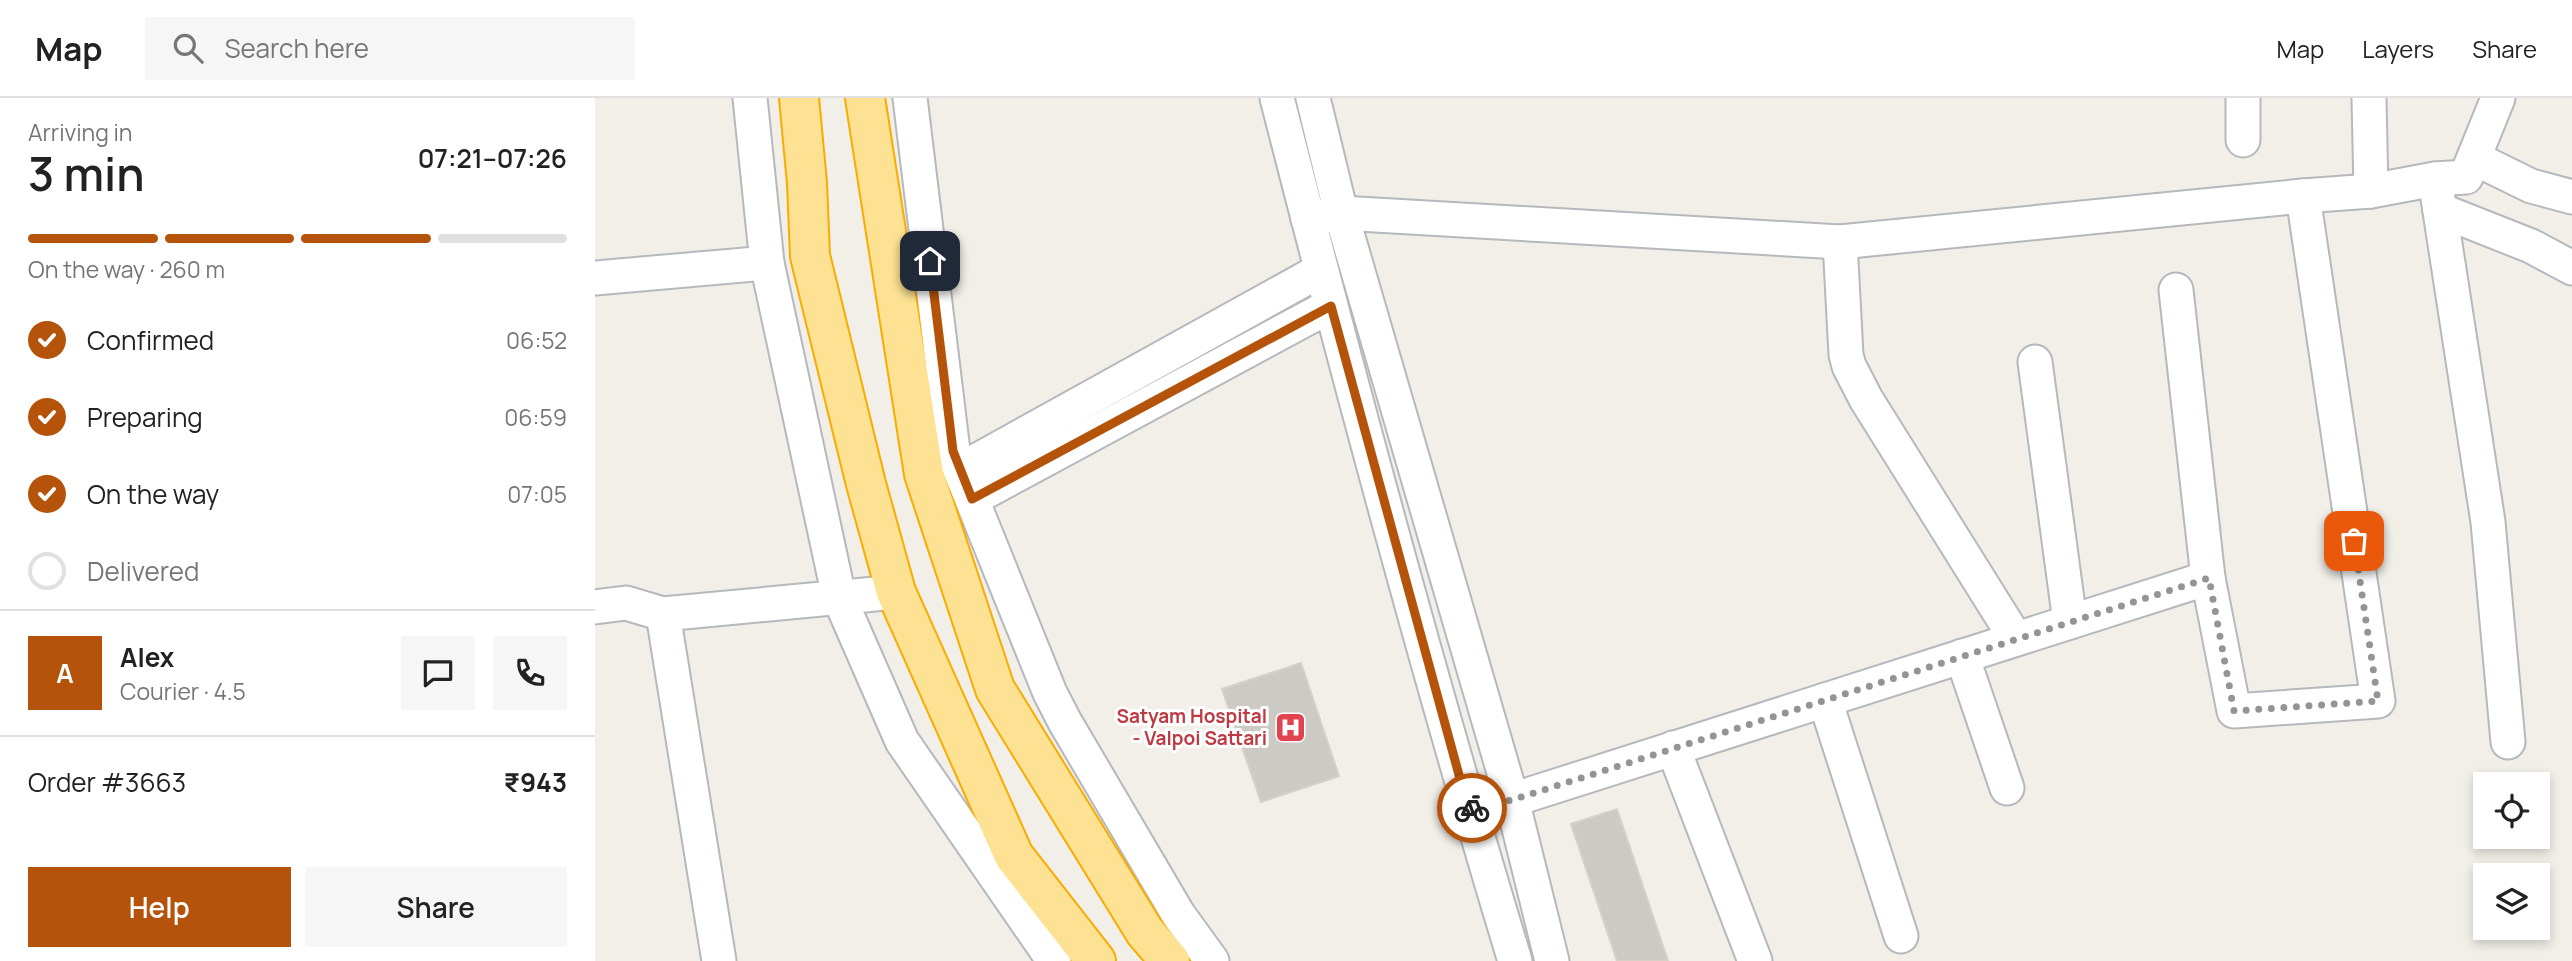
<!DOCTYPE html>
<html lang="en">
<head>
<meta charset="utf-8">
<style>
	:root { --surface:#fff; --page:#f6f6f6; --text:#222; --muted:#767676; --line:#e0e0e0; --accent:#b45309 }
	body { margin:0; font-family:Manrope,sans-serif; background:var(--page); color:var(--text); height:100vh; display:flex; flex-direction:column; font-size:26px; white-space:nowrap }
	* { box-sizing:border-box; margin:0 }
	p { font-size:23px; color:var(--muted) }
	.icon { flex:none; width:38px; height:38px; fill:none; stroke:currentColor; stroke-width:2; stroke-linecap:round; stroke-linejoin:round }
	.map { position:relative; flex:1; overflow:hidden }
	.sheet { display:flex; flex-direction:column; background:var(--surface); width:595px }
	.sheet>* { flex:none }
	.controls { position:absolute; left:1878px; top:674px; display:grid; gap:14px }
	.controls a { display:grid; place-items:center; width:77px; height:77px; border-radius:0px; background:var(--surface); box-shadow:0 4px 10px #0003; font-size:35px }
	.pin { position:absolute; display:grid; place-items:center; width:60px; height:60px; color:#fff; margin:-30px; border-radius:14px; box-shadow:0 4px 10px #0006 }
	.courier { position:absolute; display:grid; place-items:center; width:70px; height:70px; margin:-35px; border:5px solid #b45309; border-radius:50%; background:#fff; color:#222; box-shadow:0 2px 9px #0007 }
	.summary em { font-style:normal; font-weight:600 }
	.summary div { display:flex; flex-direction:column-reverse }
	.summary { display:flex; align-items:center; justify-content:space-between; height:119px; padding:0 28px }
	h1 { font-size:46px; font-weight:600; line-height:52px }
	.bar { display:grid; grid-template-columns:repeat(4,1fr); gap:10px 7px; align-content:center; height:84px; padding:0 28px }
	.bar i { height:9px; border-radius:5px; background:var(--line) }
	.bar .current { background:var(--accent) }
	.bar p { grid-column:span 4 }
	.line { display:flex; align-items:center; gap:18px; padding:0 28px; border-top:2px solid var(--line) }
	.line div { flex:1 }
	.round { display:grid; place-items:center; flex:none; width:74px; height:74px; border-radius:0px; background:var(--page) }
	ol { padding:0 28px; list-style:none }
	li { display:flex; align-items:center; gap:21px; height:77px }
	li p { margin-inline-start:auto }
	li .icon { padding:7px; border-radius:50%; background:var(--accent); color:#fff; stroke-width:4 }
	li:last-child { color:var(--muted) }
	li i { width:38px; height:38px; border:4px solid var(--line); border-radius:50% }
	.primary-button { display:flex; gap:14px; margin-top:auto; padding:14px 28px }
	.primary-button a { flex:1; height:80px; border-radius:0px; background:var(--accent); color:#fff; font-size:28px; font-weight:600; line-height:80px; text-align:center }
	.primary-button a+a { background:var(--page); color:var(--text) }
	header { display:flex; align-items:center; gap:42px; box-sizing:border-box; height:98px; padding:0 35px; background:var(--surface); border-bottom:2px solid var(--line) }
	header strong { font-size:33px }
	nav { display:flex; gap:38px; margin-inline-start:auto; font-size:24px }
	.search { width:490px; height:63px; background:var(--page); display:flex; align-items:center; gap:18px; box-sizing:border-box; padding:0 24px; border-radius:0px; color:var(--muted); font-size:26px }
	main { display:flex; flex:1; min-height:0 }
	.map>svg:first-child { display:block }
	.building { fill:#cccac5; stroke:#d6d1c6; stroke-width:2 }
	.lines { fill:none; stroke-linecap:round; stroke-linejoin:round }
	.minor-casing { stroke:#b5b8bc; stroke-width:37 }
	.highway-casing { stroke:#f9ab00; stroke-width:42 }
	.minor { stroke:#fff; stroke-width:33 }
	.highway { stroke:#fde293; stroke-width:38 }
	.done { stroke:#929495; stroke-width:7; stroke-dasharray:0 12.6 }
	.route { stroke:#b45309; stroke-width:9 }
	.labels { text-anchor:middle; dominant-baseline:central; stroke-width:6; stroke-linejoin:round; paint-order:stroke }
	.health-label { font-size:19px; font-weight:bold; fill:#be3a42; stroke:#fff; text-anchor:end }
</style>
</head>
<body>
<header>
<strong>Map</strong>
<div class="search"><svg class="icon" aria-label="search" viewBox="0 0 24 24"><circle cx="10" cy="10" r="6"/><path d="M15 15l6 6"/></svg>Search here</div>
<nav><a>Map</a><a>Layers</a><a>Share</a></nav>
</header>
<main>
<section class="sheet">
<div class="summary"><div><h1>3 min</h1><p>Arriving in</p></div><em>07:21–07:26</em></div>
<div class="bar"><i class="current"></i><i class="current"></i><i class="current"></i><i></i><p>On the way · 260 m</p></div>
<ol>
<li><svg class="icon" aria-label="check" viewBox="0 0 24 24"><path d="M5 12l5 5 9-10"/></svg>Confirmed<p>06:52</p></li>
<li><svg class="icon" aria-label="check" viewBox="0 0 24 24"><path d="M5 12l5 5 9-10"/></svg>Preparing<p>06:59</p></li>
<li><svg class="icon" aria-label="check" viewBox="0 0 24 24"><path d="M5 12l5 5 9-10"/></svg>On the way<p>07:05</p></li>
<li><i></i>Delivered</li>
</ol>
<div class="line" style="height:126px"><b class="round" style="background:var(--accent);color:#fff">A</b><div><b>Alex</b><p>Courier · 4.5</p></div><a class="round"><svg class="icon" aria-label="chat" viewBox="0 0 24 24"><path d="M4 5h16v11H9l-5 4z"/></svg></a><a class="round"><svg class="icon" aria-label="phone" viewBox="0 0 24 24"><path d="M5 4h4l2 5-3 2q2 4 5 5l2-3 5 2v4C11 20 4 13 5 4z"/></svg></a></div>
<div class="line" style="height:91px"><div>Order #3663</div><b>₹943</b></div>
<div class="primary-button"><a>Help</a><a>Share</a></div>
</section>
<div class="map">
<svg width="1977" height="863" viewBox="0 0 1977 863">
	<rect width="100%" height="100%" fill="#f1efe8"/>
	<!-- building -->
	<g class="building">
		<path d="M706,565L744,678L666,704L627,591Z"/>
		<path d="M1022,711L1073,863H1022L976,726Z"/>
	</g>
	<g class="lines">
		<defs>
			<g id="minor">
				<path d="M155,0L172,165L244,499L307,643L459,863"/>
				<path d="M315,0L358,353L365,372L455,595L470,624L583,816L617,863"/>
				<path d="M682,0C756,289 833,577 920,863"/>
				<path d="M718,0L746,115L917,702L957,863"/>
				<path d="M1648,0V42"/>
				<path d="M1774,0L1776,93"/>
				<path d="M1879,60L1936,88L1977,99"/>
				<path d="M1840,81L1893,424L1913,644"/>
				<path d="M1845,112L1936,148L1977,170"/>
				<path d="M713,121L746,115L1245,144L1708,98L1776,93L1840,81L1871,79L1903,0"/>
				<path d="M1245,144L1251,257L1254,268L1271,301L1421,541"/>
				<path d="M0,180L172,165"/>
				<path d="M1581,192L1613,480"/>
				<path d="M1440,264L1475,524"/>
				<path d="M365,372L726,172"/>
				<path d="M377,401L735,208"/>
				<path d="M0,509L31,505L68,516"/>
				<path d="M1367,558L1412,690"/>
				<path d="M1230,602L1306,838"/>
				<path d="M1078,650L1160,863"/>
				<path d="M873,710L917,702L1613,480L1639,613L1783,603L1708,98"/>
				<path d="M124,863L68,516L301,494"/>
			</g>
			<g id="highway">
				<path d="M204,0L212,85L215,158L271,386L301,494L419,758L501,863"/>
				<path d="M270,0L329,376L400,591L550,834L575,863"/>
			</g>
		</defs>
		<!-- minor casing -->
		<use href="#minor" class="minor-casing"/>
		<!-- highway casing -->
		<use href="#highway" class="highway-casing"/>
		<!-- minor -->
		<use href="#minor" class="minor"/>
		<!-- highway -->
		<use href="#highway" class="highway"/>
	</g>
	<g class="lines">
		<!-- done -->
		<path class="done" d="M877,710L917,702L1614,480L1639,613L1783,603L1759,443"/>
		<!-- route -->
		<path class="route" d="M335,163L358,353L377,401L736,208L873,710H877"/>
	</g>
	<!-- icons -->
	<defs>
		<symbol id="hospital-square" viewBox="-11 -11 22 22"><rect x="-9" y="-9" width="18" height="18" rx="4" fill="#e0444e" stroke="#fff"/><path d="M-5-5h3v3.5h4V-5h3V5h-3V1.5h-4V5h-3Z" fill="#fff"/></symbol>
	</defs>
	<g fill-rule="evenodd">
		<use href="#hospital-square" x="678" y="612" width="35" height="35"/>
	</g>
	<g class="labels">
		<!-- health labels -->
		<g class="health-label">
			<text x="672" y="618">Satyam Hospital<tspan x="672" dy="22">- Valpoi Sattari</tspan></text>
		</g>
	</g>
</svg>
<div class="controls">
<a><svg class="icon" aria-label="locate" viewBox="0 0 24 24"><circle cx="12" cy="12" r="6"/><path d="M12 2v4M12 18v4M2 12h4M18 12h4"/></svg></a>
<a><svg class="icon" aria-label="layers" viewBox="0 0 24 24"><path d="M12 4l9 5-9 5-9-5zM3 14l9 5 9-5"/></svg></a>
</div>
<div class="pin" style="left:1759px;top:443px;background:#ea580c"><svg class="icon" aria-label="bag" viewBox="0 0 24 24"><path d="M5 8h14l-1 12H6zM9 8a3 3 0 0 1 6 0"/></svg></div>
<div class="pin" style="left:335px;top:163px;background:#1f2937"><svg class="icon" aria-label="home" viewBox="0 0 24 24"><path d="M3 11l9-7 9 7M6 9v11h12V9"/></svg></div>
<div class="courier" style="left:877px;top:710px"><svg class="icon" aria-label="bike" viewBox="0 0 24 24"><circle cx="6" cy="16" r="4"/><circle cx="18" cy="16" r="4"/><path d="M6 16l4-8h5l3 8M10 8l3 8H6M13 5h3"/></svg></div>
</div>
</main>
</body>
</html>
